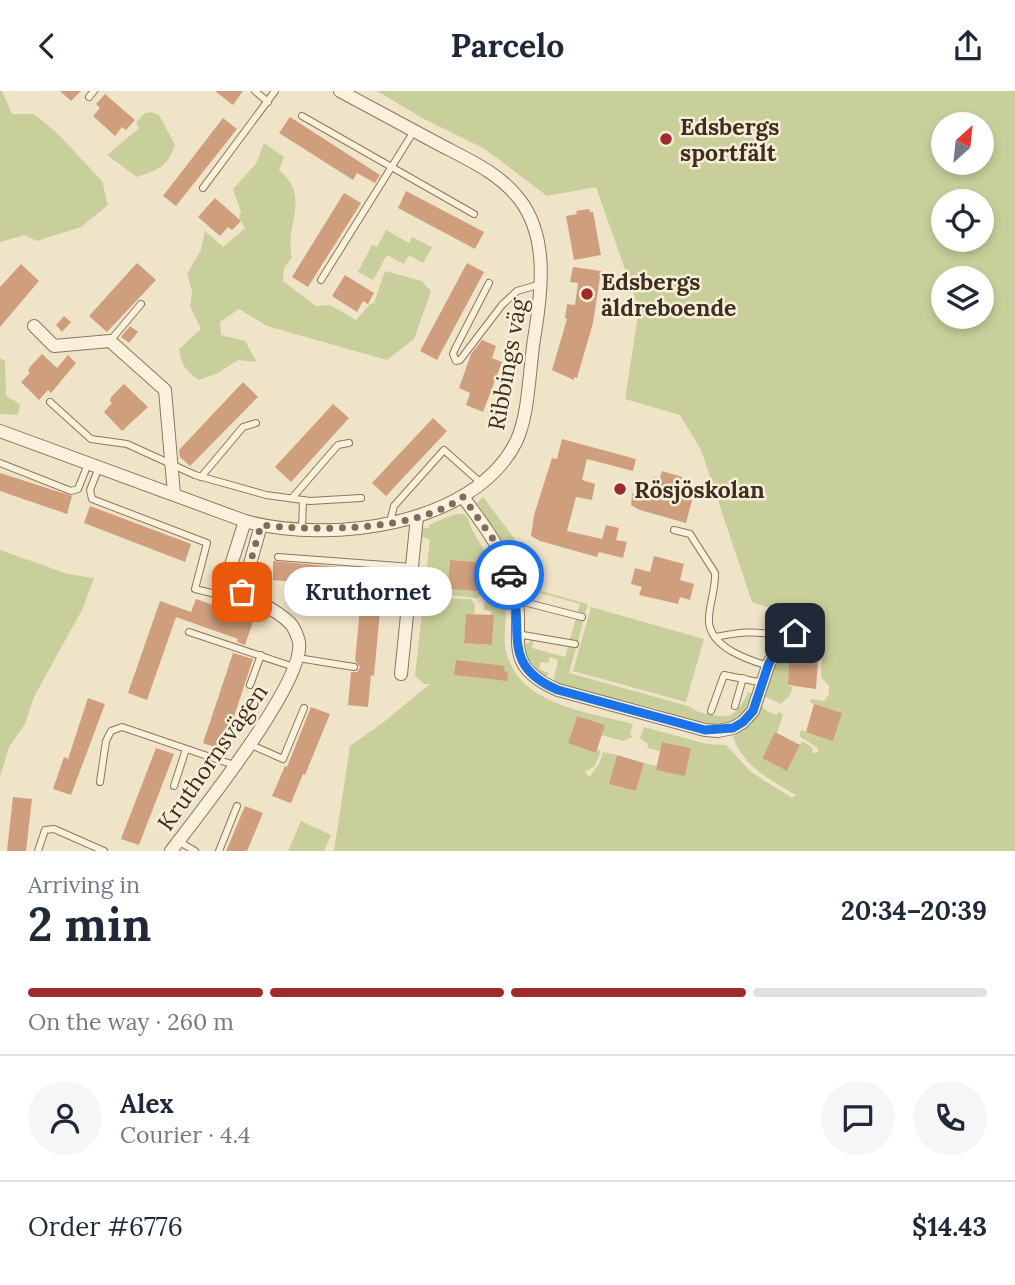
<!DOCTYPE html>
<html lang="en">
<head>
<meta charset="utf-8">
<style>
	:root { --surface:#fff; --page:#f6f6f7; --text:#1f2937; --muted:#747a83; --line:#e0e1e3; --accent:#9e2a2b }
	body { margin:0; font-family:Lora,serif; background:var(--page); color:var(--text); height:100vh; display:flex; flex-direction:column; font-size:26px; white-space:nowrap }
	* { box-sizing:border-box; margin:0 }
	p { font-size:23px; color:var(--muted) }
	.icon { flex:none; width:38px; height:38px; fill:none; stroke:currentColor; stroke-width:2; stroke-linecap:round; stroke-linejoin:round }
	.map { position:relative; height:760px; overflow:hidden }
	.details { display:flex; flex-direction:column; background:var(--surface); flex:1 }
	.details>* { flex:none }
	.needle { width:46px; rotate:27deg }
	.fabs { position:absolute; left:931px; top:21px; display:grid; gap:14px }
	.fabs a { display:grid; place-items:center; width:63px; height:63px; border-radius:50%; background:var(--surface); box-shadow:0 4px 10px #0003; font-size:35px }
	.pin { position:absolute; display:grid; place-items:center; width:60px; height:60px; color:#fff; margin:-30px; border-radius:14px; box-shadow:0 4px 10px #0006 }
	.courier { position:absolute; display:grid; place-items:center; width:70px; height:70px; margin:-35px; border:5px solid #1a73e8; border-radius:50%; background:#fff; color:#222; box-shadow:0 2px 9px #0007 }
	.bubble { position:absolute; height:49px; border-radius:24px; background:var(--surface); box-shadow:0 4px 10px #0003; font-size:23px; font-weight:700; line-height:49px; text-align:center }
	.head em { font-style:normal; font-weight:700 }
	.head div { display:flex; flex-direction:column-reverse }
	.head { display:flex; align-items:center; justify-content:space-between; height:119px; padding:0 28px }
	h1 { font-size:46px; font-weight:700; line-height:52px }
	.bar { display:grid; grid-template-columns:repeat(4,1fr); gap:10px 7px; align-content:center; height:84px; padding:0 28px }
	.bar i { height:9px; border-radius:5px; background:var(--line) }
	.bar .on { background:var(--accent) }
	.bar p { grid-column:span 4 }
	.line { display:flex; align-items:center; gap:18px; padding:0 28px; border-top:2px solid var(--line) }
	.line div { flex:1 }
	.round { display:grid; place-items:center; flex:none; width:74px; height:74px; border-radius:37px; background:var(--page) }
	header { display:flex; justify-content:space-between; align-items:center; height:91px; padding:0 28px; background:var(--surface); font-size:32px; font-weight:700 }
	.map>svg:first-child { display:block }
	.green { fill:#c9cf9b; fill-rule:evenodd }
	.building { fill:#cf9f7d }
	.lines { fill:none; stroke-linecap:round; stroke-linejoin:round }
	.lane-casing { stroke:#8d765c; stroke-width:8 }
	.street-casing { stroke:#8d765c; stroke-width:14 }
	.lane { stroke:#faf1dc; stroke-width:6 }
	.street { stroke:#faf1dc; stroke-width:12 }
	.done { stroke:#7c6e5b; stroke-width:7; stroke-dasharray:0 12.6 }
	.route { stroke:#1a73e8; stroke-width:9 }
	.poi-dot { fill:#9e2a2b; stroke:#f7eed8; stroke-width:2.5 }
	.labels { text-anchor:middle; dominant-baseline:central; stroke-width:5; stroke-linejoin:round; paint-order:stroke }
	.poi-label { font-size:23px; font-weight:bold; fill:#3d2e20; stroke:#f7eed8; text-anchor:start }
	.street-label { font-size:23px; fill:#3d2e20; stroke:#f7eed8 }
</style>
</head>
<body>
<header><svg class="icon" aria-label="back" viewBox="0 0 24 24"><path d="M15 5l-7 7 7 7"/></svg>Parcelo<svg class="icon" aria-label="share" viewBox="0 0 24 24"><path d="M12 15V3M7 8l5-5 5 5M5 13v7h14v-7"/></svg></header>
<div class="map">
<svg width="1015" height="760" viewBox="0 0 1015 760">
	<rect width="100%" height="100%" fill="#f0e4c8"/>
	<!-- green -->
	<g class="green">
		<path d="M0,0H2L12,23H34L57,42L102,90L108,114L81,136L37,150L25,144L0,151Z"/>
		<path d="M377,0H1015V760H334L350,655L385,630L430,593H424L415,585L430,448L422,446L423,437H429V434C435,431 455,422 461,423C470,424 469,434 473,440C486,463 497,479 504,506H500V499L485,498L486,479L479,478V471L450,469L448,498L477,500L478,492H482L481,504L477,507L446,504L442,502L439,505L442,509L446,507L471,508L475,514L474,523H466L464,552L492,554L494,525L491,524V520L484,519V512L487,510L505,511C508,527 502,545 506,561C521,615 586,620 633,633L630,643L633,646L623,650L601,644L577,625L568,652L595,661L597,659L601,660L595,675L585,681L588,685H590L599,673L603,661L617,664L610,693L636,700L644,672L657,675L691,657L663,651L660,660L648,657L647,652L640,647L644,636L707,653L726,654L751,681L792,707L796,704C770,689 744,676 733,646L752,631L762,615L767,620L777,624L779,621L783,624L777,642L775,641L762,666L787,680L802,650L813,657L812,662L818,661V657L799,645L801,639L833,649L814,613L810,612L811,608L824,610L829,603V595L821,586L822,565H815L814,569L789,567L788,595L792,596C792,606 786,607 781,613L762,604L778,565L811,540L802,528L752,511L701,359L680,324L625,308L639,218L596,96L547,105L485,58L422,27ZM943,33H982V72H943ZM943,110H982V149H943ZM943,187H982V226H943Z"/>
		<path d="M151,21L159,24L175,54C166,77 160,78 137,86L107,64L139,37L136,31L145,22Z"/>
		<path d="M264,52L284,66L279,79C312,106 284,133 292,166L284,177L283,190L316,215L330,214L356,229L370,213L374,212L385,180L422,190L431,200L414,248L387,269L267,235L239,218L220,231L221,244L245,250L257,271L238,269L218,282L199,289C186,280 181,274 179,258L201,238L190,215L192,200L187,183L201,159L205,140L223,156L245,137L239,127L241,121L233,98L257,71Z"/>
		<path d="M386,139L409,152L412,146L432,156L423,172L409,164L404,173L387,164L373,189L358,181L372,154L377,156Z"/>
		<path d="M0,267L5,270L6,305L20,313L18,324L0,323Z"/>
		<path d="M483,406L526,463L533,498L588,513L569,582L688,615C695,619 699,622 708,623C710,623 717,625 719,625C735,628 742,614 748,601L754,603C740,649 698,632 665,623L661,619L553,592L558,569L550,566L548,572L541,571L539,578L549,582L544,587L526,570L524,554L533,549L532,557L565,566L580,513L530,499L528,507L519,501L521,496L503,451L477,412Z"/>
		<path d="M0,459L68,483L94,487L83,517L34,606L25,633L9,656L0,686Z"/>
		<path d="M591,516L704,548L686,611L573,580Z"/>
		<path d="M301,730L331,744L324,760H288Z"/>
	</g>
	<!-- building -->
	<g class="building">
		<path d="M60,0H81L71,10Z"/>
		<path d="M215,0H243L233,14Z"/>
		<path d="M105,3L135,29L126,39L122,36L115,45L93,25L100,17L96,13Z"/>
		<path d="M290,26L380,84L375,92L357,82L353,89L279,42Z"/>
		<path d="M223,27L237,38L176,115L163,105Z"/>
		<path d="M406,100L484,141L475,158L398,117Z"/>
		<path d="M344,102L361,112L308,196L292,186Z"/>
		<path d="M215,107L241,130L232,139L228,136L220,145L198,126Z"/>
		<path d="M589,118L590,121H593L601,164L574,169L566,125L577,123L576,120Z"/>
		<path d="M137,172L156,189L107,241L89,225Z"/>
		<path d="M467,172L484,181L437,269L420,260Z"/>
		<path d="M21,173L39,190L0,236V196Z"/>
		<path d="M573,176L601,180L593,232L577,287L574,286V289L552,279L567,228L565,227L567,213L575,214L578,192L570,191Z"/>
		<path d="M345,184L374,202L368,213L363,210L357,221L332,205Z"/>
		<path d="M64,225L71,231L62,241L56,234Z"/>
		<path d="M130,235L138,241L129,252L121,246Z"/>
		<path d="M482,249L496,255L492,267L502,271L483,321L466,314L470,302L459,297L471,263Z"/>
		<path d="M42,263L57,277L68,264L76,272L51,302L48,299L39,309L21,291L30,282L28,280L30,276Z"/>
		<path d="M243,291L258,306L190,375L180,366L179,359Z"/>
		<path d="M124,293L148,316L122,340L104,321L112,312L110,310L111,306Z"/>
		<path d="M333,313L349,327L291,391L275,376Z"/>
		<path d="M433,327L447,340L386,405L372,392Z"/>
		<path d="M562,348L636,368L633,380L587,368L582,389L595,393L592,409L576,406L567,440L602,448L606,434L619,437L616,449L627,451L623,467L599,461L597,466L540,450L531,445L534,424L552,367L557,368Z"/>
		<path d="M662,380L682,386L680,394L695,398L686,432L640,419L631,414L632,403L640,400L649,401L653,386L660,387Z"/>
		<path d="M0,382L72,405L67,423L0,400Z"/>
		<path d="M90,415L191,453L185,471L84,432Z"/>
		<path d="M654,465L684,473L680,489L694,493L690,509L680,506L678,513L639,504L642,496L631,493L635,477L650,481Z"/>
		<path d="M450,469L479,471L477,500L448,498Z"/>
		<path d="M273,470L370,479L369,497L273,489Z"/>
		<path d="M196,508L254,528L245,554L237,551L238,548L176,526L147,609L128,602L160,510L191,521Z"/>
		<path d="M360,517L380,519L374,585L371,584L368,616L348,614L351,581H357L360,576L355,570Z"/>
		<path d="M466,523L494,524L492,554L464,552Z"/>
		<path d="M233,562L253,568L223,659L203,652Z"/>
		<path d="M789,567L818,569L816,598L788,594Z"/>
		<path d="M456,569L505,575L504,580L508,581L507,590L454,584Z"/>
		<path d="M88,607L105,613L71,704L53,698L64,666L68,668Z"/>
		<path d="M814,613L842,622L833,650L806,641Z"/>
		<path d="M311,616L330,623L305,684L303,683L291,712L272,705L285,675L287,676Z"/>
		<path d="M577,625L605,634L596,662L568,652Z"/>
		<path d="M775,641L800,654L787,680L762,667Z"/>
		<path d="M662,651L691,657L685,685L656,679Z"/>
		<path d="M156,657L174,663L139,754L121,748Z"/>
		<path d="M617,664L644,672L636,700L609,693Z"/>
		<path d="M13,706L32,708L26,760H7Z"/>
		<path d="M245,715L263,722L247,760H226Z"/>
	</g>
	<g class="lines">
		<defs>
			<g id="lane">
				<path d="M255,0L268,11"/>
				<path d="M89,6L94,0"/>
				<path d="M302,25L474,123"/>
				<path d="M203,97L275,0"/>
				<path d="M321,189L414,40"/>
				<path d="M489,192L455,258L453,263L456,270L460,269L502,214L517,200L541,193"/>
				<path d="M110,250L141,213"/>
				<path d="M50,311L91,348L127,353L195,384L266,404L310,410L361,407"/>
				<path d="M0,372L71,400L78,398L88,373"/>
				<path d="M99,376L90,399L92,408L207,452L195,498L224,505L231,501"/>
				<path d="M201,386L243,336L256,332"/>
				<path d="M292,407L338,354L349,352"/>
				<path d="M390,431L394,415L444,359L481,392"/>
				<path d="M302,438L303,409"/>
				<path d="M674,439L690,443L715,482C716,499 708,515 709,531C711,557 749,569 768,575"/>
				<path d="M278,466L412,476"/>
				<path d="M516,509L582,526"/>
				<path d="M189,541L294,576"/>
				<path d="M517,543L575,553"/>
				<path d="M715,546C737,542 753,539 774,544"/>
				<path d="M298,567L354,576"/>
				<path d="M250,594L261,564"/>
				<path d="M735,615L743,587"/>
				<path d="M711,620L724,584L763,592"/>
				<path d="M249,653L283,668L304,617"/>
				<path d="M100,691L106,650L111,640L122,636L234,674"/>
				<path d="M174,695L186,658"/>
				<path d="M178,750L195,760"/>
				<path d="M38,760L45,739L54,738L104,760"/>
				<path d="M219,760L237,715"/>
			</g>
			<g id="street">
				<path d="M34,235L54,255L110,250L165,299L174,403"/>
				<path d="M0,340L245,430C328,453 473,436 516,351C530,322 529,274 535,242C542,199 548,146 520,109C498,80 464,67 433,50C402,33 371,17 340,0"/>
				<path d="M463,406C486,437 502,457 513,495C529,544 496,572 558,599L705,639L718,640L733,637L743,631L753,620L769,572L774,564L788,554L795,542L789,532H779L772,555L774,564"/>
				<path d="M242,501L261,434"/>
				<path d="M401,583L417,426"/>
				<path d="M171,760C198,724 306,590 299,551C298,546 294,536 290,532C276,518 242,502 224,496L245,430"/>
			</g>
		</defs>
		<!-- lane casing -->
		<use href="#lane" class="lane-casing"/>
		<!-- street casing -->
		<use href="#street" class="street-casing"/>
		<!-- lane -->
		<use href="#lane" class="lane"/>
		<!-- street -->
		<use href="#street" class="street"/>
	</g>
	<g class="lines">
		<!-- done -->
		<path class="done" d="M242,501L261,434C318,440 415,441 463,406L501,459L509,484"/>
		<!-- route -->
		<path class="route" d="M509,484C529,535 495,572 558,599L705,639L733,637L743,631L753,620L769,572L774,564L788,554L795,542"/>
	</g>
	<!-- markers -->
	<g class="poi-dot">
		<circle cx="666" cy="48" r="7"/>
		<circle cx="587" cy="203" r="7"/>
		<circle cx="620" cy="398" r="7"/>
	</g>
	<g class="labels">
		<!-- poi labels -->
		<g class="poi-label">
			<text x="680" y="35">Edsbergs<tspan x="680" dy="26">sportfält</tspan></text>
			<text x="601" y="190">Edsbergs<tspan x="601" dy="26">äldreboende</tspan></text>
			<text x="634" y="398">Rösjöskolan</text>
		</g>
		<!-- street labels -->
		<g class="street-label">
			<text transform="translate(507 273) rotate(-80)">Ribbings väg</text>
			<text transform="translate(212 666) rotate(-55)">Kruthornsvägen</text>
		</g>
	</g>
</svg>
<div class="fabs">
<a><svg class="needle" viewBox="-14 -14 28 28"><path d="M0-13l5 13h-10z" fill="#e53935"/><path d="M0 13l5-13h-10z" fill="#747a83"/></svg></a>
<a><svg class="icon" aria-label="locate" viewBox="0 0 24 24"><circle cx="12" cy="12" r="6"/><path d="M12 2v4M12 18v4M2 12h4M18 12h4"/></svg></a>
<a><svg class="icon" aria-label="layers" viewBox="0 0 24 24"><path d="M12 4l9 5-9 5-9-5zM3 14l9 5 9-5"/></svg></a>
</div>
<div class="pin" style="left:242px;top:501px;background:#ea580c"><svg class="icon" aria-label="bag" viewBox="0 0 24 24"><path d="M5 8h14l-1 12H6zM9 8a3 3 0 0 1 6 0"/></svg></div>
<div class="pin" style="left:795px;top:542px;background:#1f2937"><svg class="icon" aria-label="home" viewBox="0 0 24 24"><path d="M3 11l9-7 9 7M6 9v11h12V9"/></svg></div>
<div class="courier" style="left:509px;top:484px"><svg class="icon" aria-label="car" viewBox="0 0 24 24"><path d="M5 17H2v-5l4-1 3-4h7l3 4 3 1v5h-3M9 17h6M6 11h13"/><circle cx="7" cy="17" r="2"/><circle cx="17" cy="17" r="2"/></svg></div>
<div class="bubble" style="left:284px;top:476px;width:168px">Kruthornet</div>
</div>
<section class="details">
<div class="head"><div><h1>2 min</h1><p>Arriving in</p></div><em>20:34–20:39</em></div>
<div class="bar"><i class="on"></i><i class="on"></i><i class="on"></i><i></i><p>On the way · 260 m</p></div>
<div class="line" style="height:126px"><a class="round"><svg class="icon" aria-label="person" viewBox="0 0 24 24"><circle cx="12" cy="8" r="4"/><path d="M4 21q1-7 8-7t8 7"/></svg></a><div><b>Alex</b><p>Courier · 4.4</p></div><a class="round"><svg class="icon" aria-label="chat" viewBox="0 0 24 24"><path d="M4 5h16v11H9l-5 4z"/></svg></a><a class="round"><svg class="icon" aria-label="phone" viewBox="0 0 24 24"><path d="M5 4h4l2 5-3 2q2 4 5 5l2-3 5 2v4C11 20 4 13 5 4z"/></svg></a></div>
<div class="line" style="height:91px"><div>Order #6776</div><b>$14.43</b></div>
</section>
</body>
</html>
